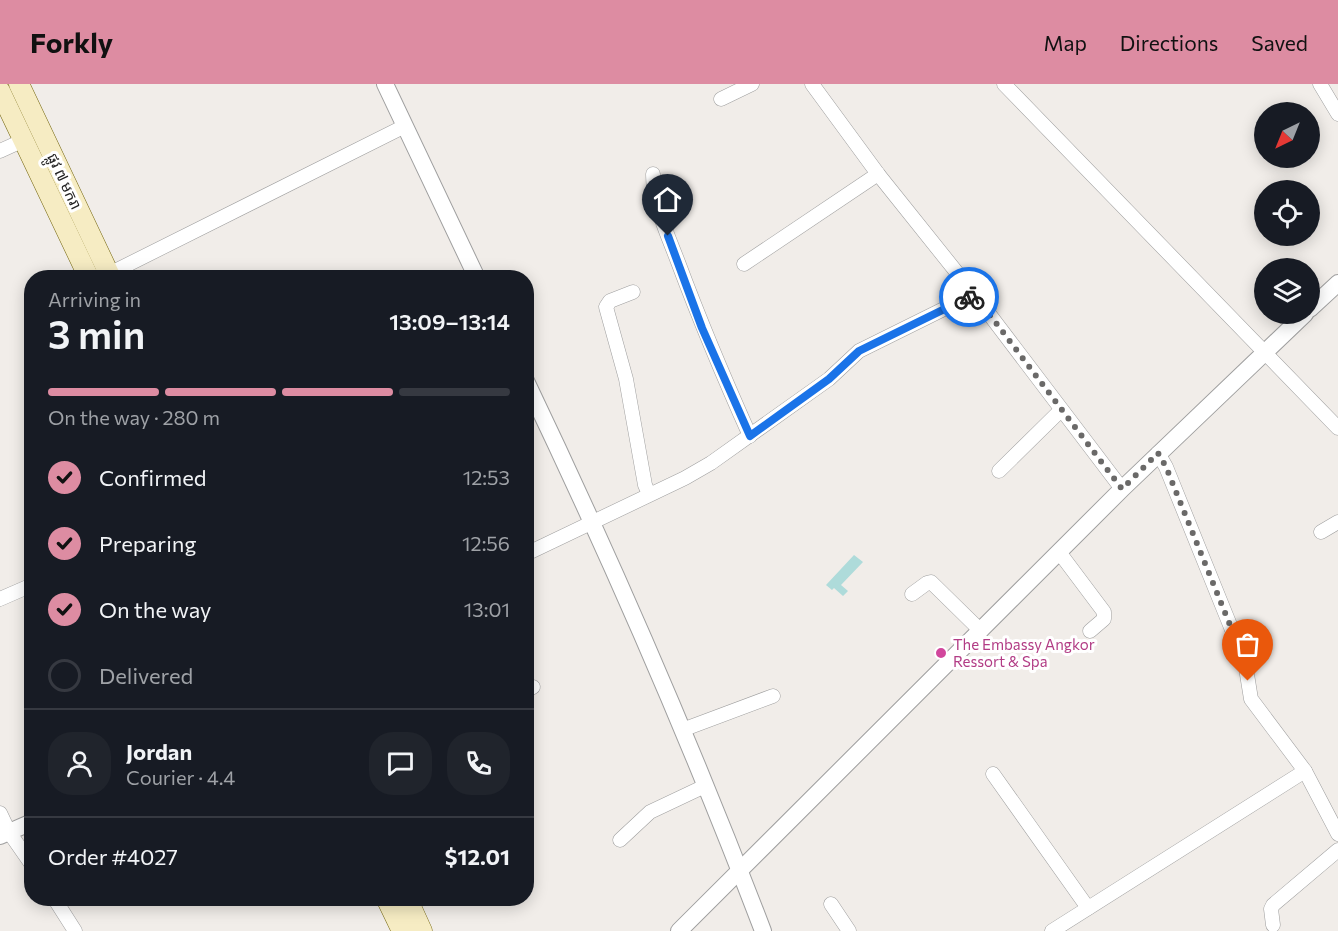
<!DOCTYPE html>
<html lang="en">
<head>
<meta charset="utf-8">
<style>
	:root { --surface:#171b24; --page:#20242c; --text:#f1f3f6; --muted:#9ea1a6; --line:#363941; --accent:#dd8ca2 }
	body { margin:0; font-family:Commissioner,"Noto Sans Khmer",sans-serif; background:var(--page); color:var(--text); height:100vh; display:flex; flex-direction:column; font-size:22px; white-space:nowrap }
	* { box-sizing:border-box; margin:0 }
	p { font-size:20px; color:var(--muted) }
	.icon { flex:none; width:33px; height:33px; fill:none; stroke:currentColor; stroke-width:2; stroke-linecap:round; stroke-linejoin:round }
	.map { position:relative; flex:1; overflow:hidden }
	.drawer { position:absolute; left:24px; top:186px; width:510px; height:636px; display:flex; flex-direction:column; background:var(--surface); border-radius:24px; box-shadow:0 3px 15px #0003 }
	.drawer>* { flex:none }
	.needle { width:39px; rotate:223deg }
	.controls { position:absolute; left:1254px; top:18px; display:grid; gap:12px }
	.controls a { display:grid; place-items:center; width:66px; height:66px; border-radius:50%; background:var(--surface); box-shadow:0 3px 15px #0003; font-size:30px }
	.pin { position:absolute; display:grid; place-items:center; width:51px; height:51px; color:#fff; margin:-62px -26px; border-radius:50% 50% 50% 0; rotate:-45deg; box-shadow:0 0 6px #0007 }
	.pin .icon { rotate:45deg }
	.courier { position:absolute; display:grid; place-items:center; width:60px; height:60px; margin:-30px; border:4px solid #1a73e8; border-radius:50%; background:#fff; color:#222; box-shadow:0 2px 8px #0007 }
	.head em { font-style:normal; font-weight:600 }
	.head div { display:flex; flex-direction:column-reverse }
	.head { display:flex; align-items:center; justify-content:space-between; height:102px; padding:0 24px }
	h1 { font-size:39px; font-weight:600; line-height:45px }
	.bar { display:grid; grid-template-columns:repeat(4,1fr); gap:9px 6px; align-content:center; height:72px; padding:0 24px }
	.bar i { height:8px; border-radius:4px; background:var(--line) }
	.bar .active { background:var(--accent) }
	.bar p { grid-column:span 4 }
	.line { display:flex; align-items:center; gap:15px; padding:0 24px; border-top:2px solid var(--line) }
	.line div { flex:1 }
	.round { display:grid; place-items:center; flex:none; width:63px; height:63px; border-radius:24px; background:var(--page) }
	ol { padding:0 24px; list-style:none }
	li { display:flex; align-items:center; gap:18px; height:66px }
	li p { margin-inline-start:auto }
	li .icon { padding:6px; border-radius:50%; background:var(--accent); color:#111; stroke-width:4 }
	li:last-child { color:var(--muted) }
	li i { width:33px; height:33px; border:3px solid var(--line); border-radius:50% }
	header { display:flex; align-items:center; gap:36px; box-sizing:border-box; height:84px; padding:0 30px; background:var(--accent); color:#111 }
	header strong { font-size:28px }
	nav { display:flex; gap:33px; margin-inline-start:auto; font-size:21px }
	.map>svg:first-child { display:block }
	.water { fill:#aedbda }
	.lines { fill:none; stroke-linecap:round; stroke-linejoin:round }
	.minor-casing { stroke:#9f9f9f; stroke-width:15 }
	.tertiary-casing { stroke:#9f9f9f; stroke-width:18 }
	.secondary-casing { stroke:#74660e; stroke-width:21 }
	.minor { stroke:#fff; stroke-width:14 }
	.tertiary { stroke:#fff; stroke-width:16 }
	.secondary { stroke:#f6ecc3; stroke-width:20 }
	.done { stroke:#6a6968; stroke-width:6; stroke-dasharray:0 10.8 }
	.route { stroke:#1a73e8; stroke-width:8 }
	.hotel-dot { fill:#d1479c; stroke:#fff; stroke-width:2 }
	.labels { text-anchor:middle; dominant-baseline:central; stroke-width:6; stroke-linejoin:round; paint-order:stroke }
	.street-label { font-size:15px; fill:#222; stroke:#fff }
	.hotel-label { font-size:15px; fill:#b23c85; stroke:#fff; text-anchor:start }
</style>
</head>
<body>
<header>
<strong>Forkly</strong>
<nav><a>Map</a><a>Directions</a><a>Saved</a></nav>
</header>
<div class="map">
<svg width="1338" height="847" viewBox="0 0 1338 847">
	<rect width="100%" height="100%" fill="#f1ede9"/>
	<!-- water -->
	<path class="water" d="M854,471L863,478L841,501L848,507L843,512L834,504L832,506L826,501Z"/>
	<g class="lines">
		<defs>
			<g id="minor">
				<path d="M812,0L878,90L974,210L1122,405"/>
				<path d="M1004,0L1338,344"/>
				<path d="M1320,0L1338,30"/>
				<path d="M721,15L752,0"/>
				<path d="M0,67L24,56"/>
				<path d="M653,90C653,120 667,149 678,178C700,237 724,294 750,352"/>
				<path d="M744,180L878,90"/>
				<path d="M109,190L405,42"/>
				<path d="M633,208L610,217L606,223L626,295L645,401L649,410"/>
				<path d="M1158,369L1166,383L1245,578L1251,615L1305,687L1338,750"/>
				<path d="M999,387L1061,326"/>
				<path d="M1321,448L1338,438"/>
				<path d="M1059,468L1104,528V535L1090,547"/>
				<path d="M526,470L685,394L711,379L829,295L859,267L974,210"/>
				<path d="M912,510L927,499L931,498L981,547"/>
				<path d="M0,515L32,501"/>
				<path d="M526,607L533,603"/>
				<path d="M682,646L773,612"/>
				<path d="M993,690L1088,824"/>
				<path d="M0,729L9,748L32,781"/>
				<path d="M620,756L650,728L705,702"/>
				<path d="M54,814L75,847"/>
				<path d="M831,820L849,847"/>
				<path d="M1273,841L1271,825L1273,821L1338,766"/>
				<path d="M1052,847L1305,687"/>
			</g>
			<g id="tertiary">
				<path d="M385,0L477,194"/>
				<path d="M1310,225L1338,199"/>
				<path d="M526,297C612,477 692,661 763,847"/>
				<path d="M0,752L32,738"/>
				<path d="M679,847L1122,405L1305,230"/>
			</g>
			<g id="secondary">
				<path d="M19,0L111,194"/>
				<path d="M0,7L89,194"/>
				<path d="M386,814L402,847"/>
				<path d="M407,814L422,847"/>
			</g>
		</defs>
		<!-- minor casing -->
		<use href="#minor" class="minor-casing"/>
		<!-- tertiary casing -->
		<use href="#tertiary" class="tertiary-casing"/>
		<!-- secondary casing -->
		<use href="#secondary" class="secondary-casing"/>
		<!-- minor -->
		<use href="#minor" class="minor"/>
		<!-- tertiary -->
		<use href="#tertiary" class="tertiary"/>
		<!-- secondary -->
		<use href="#secondary" class="secondary"/>
	</g>
	<g class="lines">
		<!-- done -->
		<path class="done" d="M969,213L974,210L1122,405L1158,369L1166,383L1245,578L1248,597"/>
		<!-- route -->
		<path class="route" d="M668,152L702,244L750,352L829,295L859,267L969,213"/>
	</g>
	<!-- markers -->
	<circle class="hotel-dot" cx="941" cy="569" r="6"/>
	<g class="labels">
		<!-- street labels -->
		<g class="street-label">
			<text transform="translate(65 97) rotate(65)">ផ្លូវ ៧ មករា</text>
		</g>
		<!-- hotel labels -->
		<g class="hotel-label">
			<text x="953" y="560">The Embassy Angkor<tspan x="953" dy="17">Ressort &amp; Spa</tspan></text>
		</g>
	</g>
</svg>
<div class="controls">
<a><svg class="needle" viewBox="-14 -14 28 28"><path d="M0-13l5 13h-10z" fill="#e53935"/><path d="M0 13l5-13h-10z" fill="#9ea1a6"/></svg></a>
<a><svg class="icon" aria-label="locate" viewBox="0 0 24 24"><circle cx="12" cy="12" r="6"/><path d="M12 2v4M12 18v4M2 12h4M18 12h4"/></svg></a>
<a><svg class="icon" aria-label="layers" viewBox="0 0 24 24"><path d="M12 4l9 5-9 5-9-5zM3 14l9 5 9-5"/></svg></a>
</div>
<div class="pin" style="left:1248px;top:597px;background:#ea580c"><svg class="icon" aria-label="bag" viewBox="0 0 24 24"><path d="M5 8h14l-1 12H6zM9 8a3 3 0 0 1 6 0"/></svg></div>
<div class="pin" style="left:668px;top:152px;background:#1f2937"><svg class="icon" aria-label="home" viewBox="0 0 24 24"><path d="M3 11l9-7 9 7M6 9v11h12V9"/></svg></div>
<div class="courier" style="left:969px;top:213px"><svg class="icon" aria-label="bike" viewBox="0 0 24 24"><circle cx="6" cy="16" r="4"/><circle cx="18" cy="16" r="4"/><path d="M6 16l4-8h5l3 8M10 8l3 8H6M13 5h3"/></svg></div>
<section class="drawer">
<div class="head"><div><h1>3 min</h1><p>Arriving in</p></div><em>13:09–13:14</em></div>
<div class="bar"><i class="active"></i><i class="active"></i><i class="active"></i><i></i><p>On the way · 280 m</p></div>
<ol>
<li><svg class="icon" aria-label="check" viewBox="0 0 24 24"><path d="M5 12l5 5 9-10"/></svg>Confirmed<p>12:53</p></li>
<li><svg class="icon" aria-label="check" viewBox="0 0 24 24"><path d="M5 12l5 5 9-10"/></svg>Preparing<p>12:56</p></li>
<li><svg class="icon" aria-label="check" viewBox="0 0 24 24"><path d="M5 12l5 5 9-10"/></svg>On the way<p>13:01</p></li>
<li><i></i>Delivered</li>
</ol>
<div class="line" style="height:108px"><a class="round"><svg class="icon" aria-label="person" viewBox="0 0 24 24"><circle cx="12" cy="8" r="4"/><path d="M4 21q1-7 8-7t8 7"/></svg></a><div><b>Jordan</b><p>Courier · 4.4</p></div><a class="round"><svg class="icon" aria-label="chat" viewBox="0 0 24 24"><path d="M4 5h16v11H9l-5 4z"/></svg></a><a class="round"><svg class="icon" aria-label="phone" viewBox="0 0 24 24"><path d="M5 4h4l2 5-3 2q2 4 5 5l2-3 5 2v4C11 20 4 13 5 4z"/></svg></a></div>
<div class="line" style="height:78px"><div>Order #4027</div><b>$12.01</b></div>
</section>
</div>
</body>
</html>
